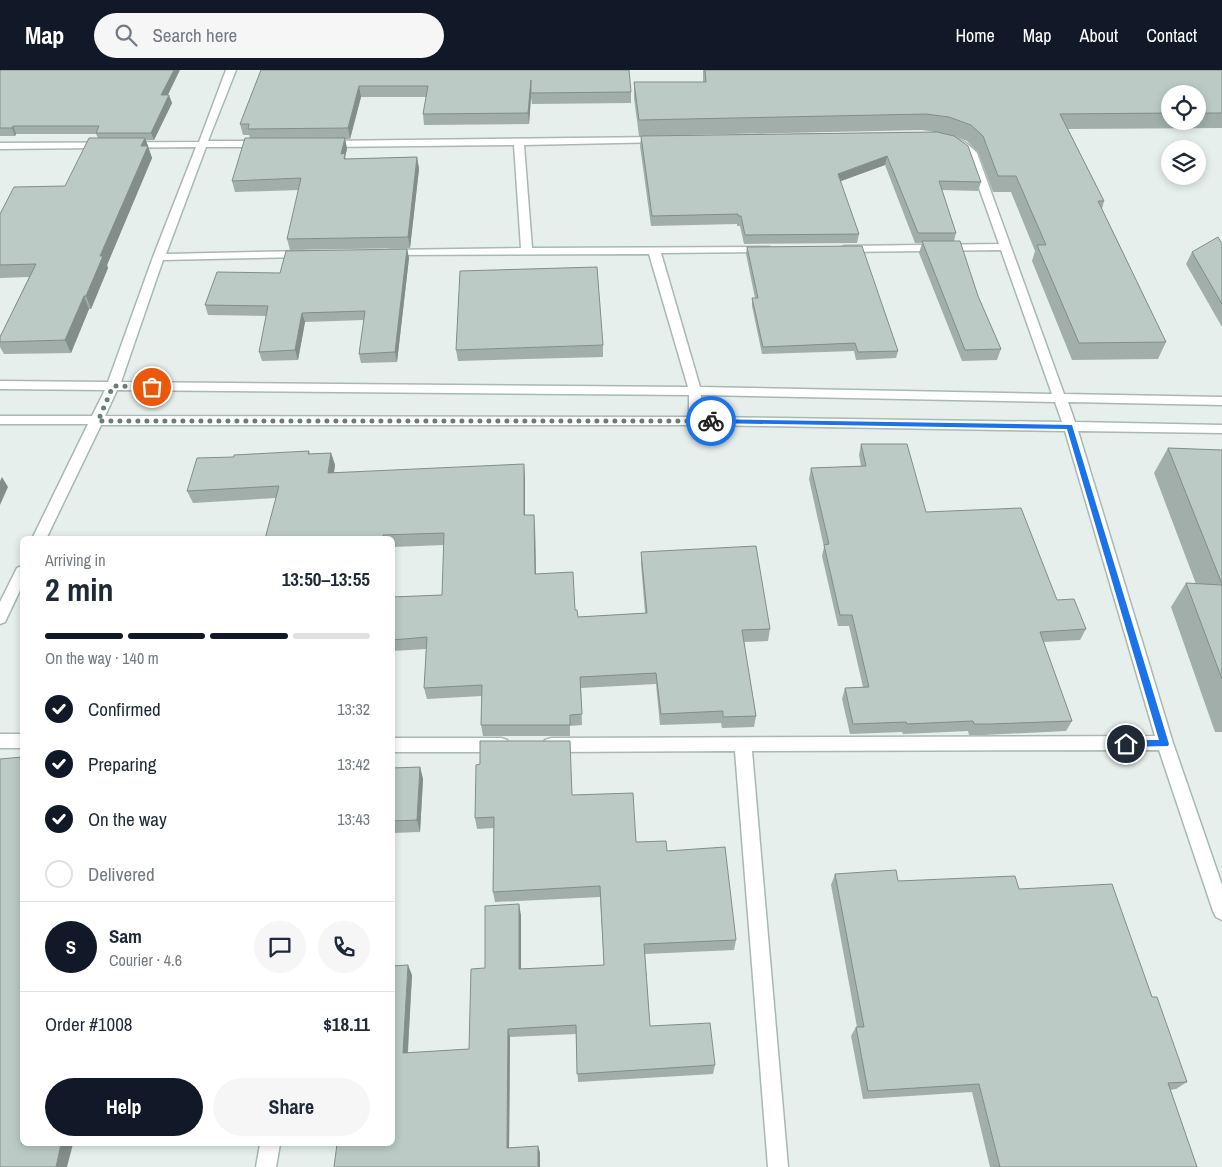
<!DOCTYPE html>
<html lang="en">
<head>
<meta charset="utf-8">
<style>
	:root { --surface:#fff; --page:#f6f6f7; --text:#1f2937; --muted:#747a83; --line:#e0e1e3; --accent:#111827 }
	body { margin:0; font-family:"Archivo Narrow",sans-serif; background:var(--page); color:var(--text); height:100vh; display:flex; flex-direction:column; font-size:19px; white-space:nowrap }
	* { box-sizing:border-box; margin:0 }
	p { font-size:16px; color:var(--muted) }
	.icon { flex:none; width:28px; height:28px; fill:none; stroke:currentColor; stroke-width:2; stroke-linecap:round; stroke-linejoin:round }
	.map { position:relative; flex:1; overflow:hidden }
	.panel { position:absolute; left:20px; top:466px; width:375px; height:610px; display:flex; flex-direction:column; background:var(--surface); border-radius:8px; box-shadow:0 2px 8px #0003 }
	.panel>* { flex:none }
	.buttons { position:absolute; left:1161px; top:15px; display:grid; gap:10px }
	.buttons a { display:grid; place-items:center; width:45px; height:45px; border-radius:50%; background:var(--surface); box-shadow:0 2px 8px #0003; font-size:25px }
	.pin { position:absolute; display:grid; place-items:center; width:42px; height:42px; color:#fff; margin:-21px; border:2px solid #fff; border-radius:50%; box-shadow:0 1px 5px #0007 }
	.courier { position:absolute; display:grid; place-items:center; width:50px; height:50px; margin:-25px; border:4px solid #1a73e8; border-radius:50%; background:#fff; color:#222; box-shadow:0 1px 6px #0007 }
	.head em { font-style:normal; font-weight:700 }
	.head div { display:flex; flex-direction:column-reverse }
	.head { display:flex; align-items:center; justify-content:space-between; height:85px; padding:0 25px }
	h1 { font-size:32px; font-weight:700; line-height:38px }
	.bar { display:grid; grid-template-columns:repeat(4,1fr); gap:8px 5px; align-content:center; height:60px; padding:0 25px }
	.bar i { height:6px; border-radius:4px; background:var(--line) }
	.bar .selected { background:var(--accent) }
	.bar p { grid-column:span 4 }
	.line { display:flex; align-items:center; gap:12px; padding:0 25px; border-top:1px solid var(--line) }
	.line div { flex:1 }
	.round { display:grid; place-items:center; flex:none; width:52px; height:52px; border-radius:26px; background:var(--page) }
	ol { padding:0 25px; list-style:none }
	li { display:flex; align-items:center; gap:15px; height:55px }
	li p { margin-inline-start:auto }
	li .icon { padding:5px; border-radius:50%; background:var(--accent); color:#fff; stroke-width:4 }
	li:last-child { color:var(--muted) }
	li i { width:28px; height:28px; border:2px solid var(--line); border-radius:50% }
	.primary-button { display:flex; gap:10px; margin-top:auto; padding:10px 25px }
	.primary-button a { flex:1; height:58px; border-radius:30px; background:var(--accent); color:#fff; font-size:20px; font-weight:700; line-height:58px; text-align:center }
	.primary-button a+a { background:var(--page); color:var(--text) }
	header { display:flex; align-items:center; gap:30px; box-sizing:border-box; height:70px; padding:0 25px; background:var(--accent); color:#fff }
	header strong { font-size:24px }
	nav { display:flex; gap:28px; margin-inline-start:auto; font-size:18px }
	.search { width:350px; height:45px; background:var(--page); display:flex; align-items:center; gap:12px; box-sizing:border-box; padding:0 18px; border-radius:28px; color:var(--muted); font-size:19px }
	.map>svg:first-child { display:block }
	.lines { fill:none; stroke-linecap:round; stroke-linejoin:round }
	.minor-casing { stroke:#a8b8b2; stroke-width:3 }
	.minor { fill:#fff; fill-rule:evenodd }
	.wall { fill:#a1aea9; fill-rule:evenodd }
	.shaded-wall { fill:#838d89 }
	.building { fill:#bbcac4; stroke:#838d89 }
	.route { fill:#1a73e8 }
	.done { stroke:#687f78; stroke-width:5; stroke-dasharray:0 9 }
</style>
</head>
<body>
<header>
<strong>Map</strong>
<div class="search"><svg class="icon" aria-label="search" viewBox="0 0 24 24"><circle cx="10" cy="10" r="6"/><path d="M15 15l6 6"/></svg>Search here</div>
<nav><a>Home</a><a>Map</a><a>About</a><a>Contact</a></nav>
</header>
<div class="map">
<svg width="1222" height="1097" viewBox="0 0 1222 1097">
	<rect width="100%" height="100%" fill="#e6efeb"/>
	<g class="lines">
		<defs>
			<g id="minor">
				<path d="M226,0H236L208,71H263L268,74L263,77H206L166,184L306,181L312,184L306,187L163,190L121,312L688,317L649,184L385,185L383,183L389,180L521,178L514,75L326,77L321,74L326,71L661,67L666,70L665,72L524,75L532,178L770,177L772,179L766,182L661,183L700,317L1052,324L1001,180L844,182L838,179L844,176L999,174L967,84L948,70L953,67C962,70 971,76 977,83L1064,324L1222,327V335L1068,332L1075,352L1222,355V363L1078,361L1173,673L1222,815V850L1216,847L1213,841L1159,680L752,681L788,1097H768L735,681L551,682L545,680L543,675L545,670L551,668L1155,666L1065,361L695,355H101L46,469H32L88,354H0V346H92L105,320L0,319V311L108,312L153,187L196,77L0,79V73L199,72ZM117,320L689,325V347L105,346ZM701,325L1055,332L1062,352L701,347Z"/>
				<path d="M22,496V516L5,552L0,554V532L17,498Z"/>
				<rect x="0" y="664" width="22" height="14"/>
				<path d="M392,668H501L507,670L509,675L507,680L501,682H392Z"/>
				<path d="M260,1074H280L276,1097H256Z"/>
			</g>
		</defs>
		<!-- minor casing -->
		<use href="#minor" class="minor-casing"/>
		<!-- minor -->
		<use href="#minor" class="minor"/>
	</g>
	<!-- wall -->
	<g class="wall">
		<path d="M0,0L167,25L172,33L154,70H146L152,88L107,195L108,198L91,239H89L71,283L4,284L0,277V267L29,207L0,208V144L65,116L98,68L96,64H16L15,66H0Z"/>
		<path d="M261,0L631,22V33L532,34L531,27L529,54L424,55L423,44L426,27H361L350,69H345L347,79L345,87L346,89L417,87L419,99L410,178L290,180L287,169L299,120L235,122L232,111L250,68L249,65H243L240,54Z"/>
		<path d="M703,0H1222V58L1068,59L1104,131L1102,139L1166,272L1158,289L1072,290L1032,191L1035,181L1011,122H993L978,82L967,71L954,66L981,112L978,121L942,120L956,163L954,171L1001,279L997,290L962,291L919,183L922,173H915L885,95L840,111L859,164L857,173L744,174L740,156H737V154L651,156L640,76L641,66L935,62L922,60L639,66L634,28V12H703ZM1170,24H1198V51H1170Z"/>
		<path d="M1222,174V257L1186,194L1192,182Z"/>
		<path d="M747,177L898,281L896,288L856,290L854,281L762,284L752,236V228H755L746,184Z"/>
		<path d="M407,179L409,188L397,292L361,293L359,284L364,250L305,252L298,290L262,291L259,282L266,246L208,245L205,235L280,203Z"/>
		<path d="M603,275V287L458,291L456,280Z"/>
		<path d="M861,374L926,442L1057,530L1086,559L1080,570L1043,572L1072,651L1066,661L984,665H969L968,661L903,664L902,662L850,664L842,629L845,618L863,617L849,556H838L822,486L824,477L809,409L811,398L861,396L859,385Z"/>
		<path d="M1168,378L1222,380V662H1215L1171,537L1186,513L1196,514L1154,403Z"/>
		<path d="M309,381L310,384L331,383L335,395L334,402L525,407V445L535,457L536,504L575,540L578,547L645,543L641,494V482L770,559L768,571L744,572L756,646L754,657L722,658L721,653L660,655L656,614L581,618L582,655L570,656V666H483L481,655L482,626L427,629L424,618L426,579L392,581V527L442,525L444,475L392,477V469H265L276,428L193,433L187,421L234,387Z"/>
		<path d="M420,697L423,709L420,762L392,763V698Z"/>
		<path d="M573,725L636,772L667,781L736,870L734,880L645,884L650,956L715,995L713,1004L578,1012L576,964L510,967L509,1078L538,1076L540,1083V1097H334L412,905L408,983L469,979L485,898L521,845V899L604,895L600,827L495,832L493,822L494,758L477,759L475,748Z"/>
		<path d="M835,804L898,811L1019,819L1152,927L1187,1012L1176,1019L1170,1020L1197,1097H990L972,1022L863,1029L851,966L856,957H857L831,815Z"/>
	</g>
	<!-- shaded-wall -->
	<g class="shaded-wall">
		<path d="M174,0H180L164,33L161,25Z"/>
		<path d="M531,10V27L529,54L528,43Z"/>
		<path d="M359,16L361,27L350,69L348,58Z"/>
		<path d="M169,25L172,33L154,70L151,63Z"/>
		<path d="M13,56L16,64L15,66L12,58Z"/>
		<path d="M145,68L152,88L107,195L108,198L91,239L86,226L141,76Z"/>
		<path d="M345,68L347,79L345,87L347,95L341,84Z"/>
		<path d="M887,86L885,95L836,113L838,104Z"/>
		<path d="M417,87L419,99L410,178L408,167Z"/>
		<path d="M407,179L409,188L397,292L395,282Z"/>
		<path d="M84,226L89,239L71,283L65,270Z"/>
		<path d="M302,243L305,252L298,290L295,280Z"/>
		<path d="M331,383L335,395L332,415L328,403Z"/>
		<path d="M524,394L525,407V457L524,445Z"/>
		<path d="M2,407L8,417L0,435V411Z"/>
		<path d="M534,445L535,457L536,516L535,504Z"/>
		<path d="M420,697L423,709L420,762L417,750Z"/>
		<path d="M519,834L521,845V909L519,899Z"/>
		<path d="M408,895L412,905L407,992L403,983Z"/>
		<path d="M508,959L510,967L509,1085L507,1078Z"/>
		<path d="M61,1074H73L67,1097H56Z"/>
		<path d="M538,1076L540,1083V1097H538Z"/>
	</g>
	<!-- building -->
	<g class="building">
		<path d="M0,0H174L161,25H169L151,63H96L99,56H13L12,58H0Z"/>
		<path d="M261,0H629L631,22L531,23V10L528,43L423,44L428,16H359L348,58L248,59L249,54H240Z"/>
		<path d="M705,0H1222V43H1198V24H1170V43L1060,44L1104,131H1098L1166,272L1079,273L1037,175H1046L1016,106H998L983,66L971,55L949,47L926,44L639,50L634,12H706Z"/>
		<path d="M937,62L954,66L968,76L981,112L939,111L956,163H918L887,86L838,104L859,164L745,165L741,146H738V144L652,146L641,66Z"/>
		<path d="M89,68H145L141,76H148L100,186H103L86,226H84L65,270L0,272V267L36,194L0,195V144L14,117L65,116Z"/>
		<path d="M245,68H345L341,84L345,83L344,89L417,87L408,167L287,169L301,108L232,111Z"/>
		<path d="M1218,167L1222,174V234L1192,182Z"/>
		<path d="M922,171H960L978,226L1001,279L965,280Z"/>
		<path d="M862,176L898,281L858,282L855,273L763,277L752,228H758L747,177Z"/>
		<path d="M407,179L395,282L359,284L365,241L302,243L295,280L259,282L268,236L205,235L217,202L280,203L286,181Z"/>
		<path d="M597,197L603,275L456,280L460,201Z"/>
		<path d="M861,374H907L926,442L1021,438L1057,530L1074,529L1086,559L1040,562L1072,651L990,654H974L973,651L907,654L906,652L853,654L845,618L869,617L852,545H840L824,475L829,474L811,398L866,396Z"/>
		<path d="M1168,378L1222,380V514Z"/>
		<path d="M309,381L308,384L331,383L328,403L524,394V445H534L535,504L573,502L575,540H577L578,547L647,543L641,482L756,476L770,559L742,560L756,646L723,647V641L661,644L656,603L580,607L582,644L570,645V655H481L482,615L424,618L427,567L392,570V527L442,525L444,463L383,465V469H265L279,416L187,421L197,388L234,387V385Z"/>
		<path d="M1186,513L1222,515V609Z"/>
		<path d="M480,671H570L572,725L633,723L636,772L666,771L667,781L725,777L736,870L644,874L650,956L710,953L715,995L577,1004L576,955L508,959L507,1078L538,1076V1097H334L337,1074H392V896L408,895L403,983L469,979L471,899L485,898V836L519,834V899L604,895L600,816L493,822L494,747L475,748L476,695L480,694Z"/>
		<path d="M22,687V1074H61L56,1097H0V689Z"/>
		<path d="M420,697L417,750L392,751V698Z"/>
		<path d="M896,800L898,811L1015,806L1019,819L1112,814L1152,927H1157L1187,1012L1168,1013L1197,1097H996H1000L979,1014L868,1021L856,957H864L835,804Z"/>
	</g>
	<!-- route -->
	<path class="route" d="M709,349L1072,355L1169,674L1168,676L1126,677L1122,674L1126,670H1159L1067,359L711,353H709Z"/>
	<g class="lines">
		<!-- done -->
		<path class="done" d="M152,317L113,316L98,351H711"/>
	</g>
</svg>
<div class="buttons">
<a><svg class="icon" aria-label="locate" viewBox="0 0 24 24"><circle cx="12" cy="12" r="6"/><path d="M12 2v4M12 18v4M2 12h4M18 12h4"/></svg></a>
<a><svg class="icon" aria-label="layers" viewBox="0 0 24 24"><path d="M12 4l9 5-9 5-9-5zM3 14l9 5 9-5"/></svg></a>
</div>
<div class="pin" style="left:152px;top:317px;background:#ea580c"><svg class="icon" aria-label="bag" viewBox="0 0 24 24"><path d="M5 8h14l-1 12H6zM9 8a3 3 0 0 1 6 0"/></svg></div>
<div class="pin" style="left:1126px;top:674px;background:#1f2937"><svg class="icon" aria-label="home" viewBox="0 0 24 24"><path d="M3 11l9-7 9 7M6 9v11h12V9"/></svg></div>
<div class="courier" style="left:711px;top:351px"><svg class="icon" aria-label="bike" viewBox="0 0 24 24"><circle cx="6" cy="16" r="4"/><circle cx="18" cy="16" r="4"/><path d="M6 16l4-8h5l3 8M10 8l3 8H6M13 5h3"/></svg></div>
<section class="panel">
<div class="head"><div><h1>2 min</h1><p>Arriving in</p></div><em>13:50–13:55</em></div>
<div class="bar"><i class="selected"></i><i class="selected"></i><i class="selected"></i><i></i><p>On the way · 140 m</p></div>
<ol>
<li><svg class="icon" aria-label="check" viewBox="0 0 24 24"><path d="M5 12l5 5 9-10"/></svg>Confirmed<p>13:32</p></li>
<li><svg class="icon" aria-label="check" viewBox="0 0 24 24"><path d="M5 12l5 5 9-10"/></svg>Preparing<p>13:42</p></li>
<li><svg class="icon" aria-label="check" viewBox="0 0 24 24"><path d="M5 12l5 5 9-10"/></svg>On the way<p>13:43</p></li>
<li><i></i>Delivered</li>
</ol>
<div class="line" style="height:90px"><b class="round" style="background:var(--accent);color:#fff">S</b><div><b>Sam</b><p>Courier · 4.6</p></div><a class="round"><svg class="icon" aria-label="chat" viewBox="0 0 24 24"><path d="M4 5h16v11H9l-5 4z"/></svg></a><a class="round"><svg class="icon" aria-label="phone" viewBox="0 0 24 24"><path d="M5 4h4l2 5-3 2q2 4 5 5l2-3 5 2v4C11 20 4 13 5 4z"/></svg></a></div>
<div class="line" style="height:65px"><div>Order #1008</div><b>$18.11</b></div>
<div class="primary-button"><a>Help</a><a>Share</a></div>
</section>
</div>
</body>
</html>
